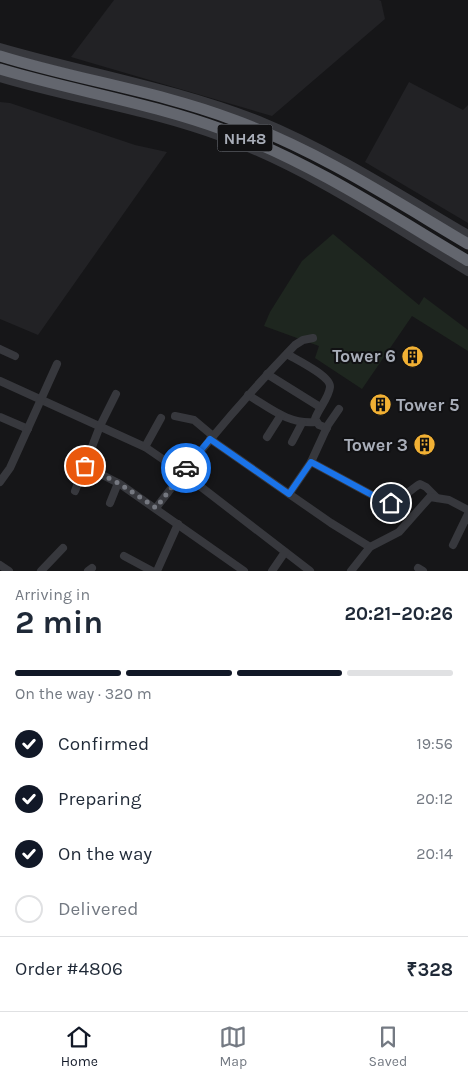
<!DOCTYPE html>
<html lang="en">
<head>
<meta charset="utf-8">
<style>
	:root { --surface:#fff; --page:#f2f2f3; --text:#1f2937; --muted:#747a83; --line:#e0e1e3; --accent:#111827 }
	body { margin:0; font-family:Karla,sans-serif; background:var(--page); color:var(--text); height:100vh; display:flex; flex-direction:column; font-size:19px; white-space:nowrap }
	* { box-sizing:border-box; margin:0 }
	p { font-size:16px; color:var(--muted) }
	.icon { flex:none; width:28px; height:28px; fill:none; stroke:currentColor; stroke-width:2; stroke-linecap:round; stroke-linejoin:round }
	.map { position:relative; height:571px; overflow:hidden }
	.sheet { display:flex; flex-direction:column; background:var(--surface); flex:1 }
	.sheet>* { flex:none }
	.pin { position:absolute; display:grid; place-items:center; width:42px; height:42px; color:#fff; margin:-21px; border:2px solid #fff; border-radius:50%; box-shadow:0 1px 5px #0007 }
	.courier { position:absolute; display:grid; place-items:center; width:50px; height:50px; margin:-25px; border:4px solid #1a73e8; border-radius:50%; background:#fff; color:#222; box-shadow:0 1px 6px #0007 }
	.headline em { font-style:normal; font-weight:700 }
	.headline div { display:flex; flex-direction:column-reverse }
	.headline { display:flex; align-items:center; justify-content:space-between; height:85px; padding:0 15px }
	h1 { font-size:32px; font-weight:700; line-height:38px }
	.bar { display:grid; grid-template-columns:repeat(4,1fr); gap:8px 5px; align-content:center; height:60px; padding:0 15px }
	.bar i { height:6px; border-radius:4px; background:var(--line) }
	.bar .current { background:var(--accent) }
	.bar p { grid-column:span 4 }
	.line { display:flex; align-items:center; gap:12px; padding:0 15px; border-top:1px solid var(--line) }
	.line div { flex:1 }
	ol { padding:0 15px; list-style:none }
	li { display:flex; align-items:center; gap:15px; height:55px }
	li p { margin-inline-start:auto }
	li .icon { padding:5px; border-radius:50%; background:var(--accent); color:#fff; stroke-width:4 }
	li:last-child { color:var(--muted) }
	li i { width:28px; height:28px; border:2px solid var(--line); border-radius:50% }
	.menu { display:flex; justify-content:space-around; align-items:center; height:70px; border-top:1px solid var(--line); background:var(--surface); font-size:14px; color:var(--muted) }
	.menu a { display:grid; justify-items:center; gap:2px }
	.menu .current { color:var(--accent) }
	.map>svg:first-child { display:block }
	.built { fill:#222225 }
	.green { fill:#1e261f }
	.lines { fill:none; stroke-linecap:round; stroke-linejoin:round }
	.minor { stroke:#37383d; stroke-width:8 }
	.highway { stroke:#63666e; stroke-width:11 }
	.done { stroke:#757880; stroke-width:5; stroke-dasharray:0 9 }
	.route { stroke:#1a73e8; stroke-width:6 }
	.labels { text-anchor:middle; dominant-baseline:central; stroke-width:4; stroke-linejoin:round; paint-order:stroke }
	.shield { fill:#111113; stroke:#7b7e86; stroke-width:1 }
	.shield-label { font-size:16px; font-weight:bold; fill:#a8adb8 }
	.poi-label { font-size:18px; font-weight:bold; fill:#a8adb8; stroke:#111113; text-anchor:end }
</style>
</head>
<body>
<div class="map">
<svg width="468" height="571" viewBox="0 0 468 571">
	<rect width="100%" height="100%" fill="#161618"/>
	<!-- built -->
	<g class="built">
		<path d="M114,0H379L381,1L385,19L272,116L71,57Z"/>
		<path d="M409,82L463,110L468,105V223L365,162Z"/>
		<path d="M0,102L10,103L135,145L167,152L38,335L0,319Z"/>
	</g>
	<!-- green -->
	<path class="green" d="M333,234L419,305L424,297L468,330V351L412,316L362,389L315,358L319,346L264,326L270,312L302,261Z"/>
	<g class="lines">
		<!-- minor -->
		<g class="minor">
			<path d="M0,47C86,72 175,87 259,120C332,150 400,194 468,234"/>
			<path d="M0,78C74,100 151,111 223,138C310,170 388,224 468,272"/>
			<path d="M0,349L15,356"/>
			<path d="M287,354C295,359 331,376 330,387C329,398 318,409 315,419L319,425L327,428"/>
			<path d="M267,374L320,407"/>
			<path d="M0,381L145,447L183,473L310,571"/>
			<path d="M248,395C270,408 289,425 316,422"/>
			<path d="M175,416L194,420L213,436"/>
			<path d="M0,417L28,429"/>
			<path d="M267,437L281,415"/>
			<path d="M210,439L331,523L370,547"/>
			<path d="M292,442L302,423"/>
			<path d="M145,447L161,418"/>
			<path d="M311,462L387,503C400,503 409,490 420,484L426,487L437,498"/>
			<path d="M85,466L120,484L244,571"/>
			<path d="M0,482L10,468L57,364"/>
			<path d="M75,491L100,426L116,394"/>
			<path d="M289,494L311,462L328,425L339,409"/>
			<path d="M110,503L118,483"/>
			<path d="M156,508C199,451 245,397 295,345L303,340L313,338"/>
			<path d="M453,545L468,514"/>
			<path d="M124,556L152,571"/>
			<path d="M0,565L9,571"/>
			<path d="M418,568L423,571"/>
			<path d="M41,571L63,548"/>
			<path d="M88,571L92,568"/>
			<path d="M157,571L178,524"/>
			<path d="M272,571L285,552"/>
			<path d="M351,571L370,547L399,532L430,497L449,500L468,510"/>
		</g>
		<!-- highway -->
		<g class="highway">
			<path d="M0,56C77,80 158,91 234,120C317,150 392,199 468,244"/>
			<path d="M0,69C74,91 151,103 224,130C311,162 389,214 468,261"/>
		</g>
	</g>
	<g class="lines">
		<!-- done -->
		<path class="done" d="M85,466L120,484L156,508L186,468"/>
		<!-- route -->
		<path class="route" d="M186,468L210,439L289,494L311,462L387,503H391"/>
	</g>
	<!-- icons -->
	<defs>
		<symbol id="building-disc" viewBox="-11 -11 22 22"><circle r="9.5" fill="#f2b134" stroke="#111113"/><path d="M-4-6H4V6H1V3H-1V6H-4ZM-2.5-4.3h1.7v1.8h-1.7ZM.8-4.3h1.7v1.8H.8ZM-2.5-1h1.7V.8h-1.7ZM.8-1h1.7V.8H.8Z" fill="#111"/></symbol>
	</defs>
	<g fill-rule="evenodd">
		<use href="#building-disc" x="400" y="344" width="25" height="25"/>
		<use href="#building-disc" x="368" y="392" width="25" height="25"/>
		<use href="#building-disc" x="412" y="432" width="25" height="25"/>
	</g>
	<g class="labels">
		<!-- shield labels -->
		<rect class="shield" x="217.5" y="124.5" width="55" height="27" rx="4"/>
		<g class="shield-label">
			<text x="245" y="138">NH48</text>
		</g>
		<!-- poi labels -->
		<g class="poi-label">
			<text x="396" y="356">Tower 6</text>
			<text x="396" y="405" text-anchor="start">Tower 5</text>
			<text x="408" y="445">Tower 3</text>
		</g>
	</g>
</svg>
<div class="pin" style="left:85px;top:466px;background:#ea580c"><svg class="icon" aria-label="bag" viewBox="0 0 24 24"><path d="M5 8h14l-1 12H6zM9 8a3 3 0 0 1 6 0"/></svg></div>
<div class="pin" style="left:391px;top:503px;background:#1f2937"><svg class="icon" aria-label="home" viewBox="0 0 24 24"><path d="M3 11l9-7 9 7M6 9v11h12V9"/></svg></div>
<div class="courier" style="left:186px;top:468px"><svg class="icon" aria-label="car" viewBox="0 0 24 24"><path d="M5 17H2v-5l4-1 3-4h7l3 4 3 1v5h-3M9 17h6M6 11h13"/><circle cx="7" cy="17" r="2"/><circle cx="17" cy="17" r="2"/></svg></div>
</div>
<section class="sheet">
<div class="headline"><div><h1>2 min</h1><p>Arriving in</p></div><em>20:21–20:26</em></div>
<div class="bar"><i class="current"></i><i class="current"></i><i class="current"></i><i></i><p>On the way · 320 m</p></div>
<ol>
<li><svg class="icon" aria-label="check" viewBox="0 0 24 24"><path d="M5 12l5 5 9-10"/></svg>Confirmed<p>19:56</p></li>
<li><svg class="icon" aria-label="check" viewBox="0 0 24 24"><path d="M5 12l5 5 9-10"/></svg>Preparing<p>20:12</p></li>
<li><svg class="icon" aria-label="check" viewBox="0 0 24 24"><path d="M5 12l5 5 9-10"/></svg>On the way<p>20:14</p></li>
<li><i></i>Delivered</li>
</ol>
<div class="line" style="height:65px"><div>Order #4806</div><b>₹328</b></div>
</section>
<nav class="menu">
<a class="current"><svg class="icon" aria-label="home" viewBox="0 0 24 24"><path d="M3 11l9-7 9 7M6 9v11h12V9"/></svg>Home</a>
<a><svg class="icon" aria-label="map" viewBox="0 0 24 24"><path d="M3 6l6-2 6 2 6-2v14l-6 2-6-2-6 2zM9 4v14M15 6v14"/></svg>Map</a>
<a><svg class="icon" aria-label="saved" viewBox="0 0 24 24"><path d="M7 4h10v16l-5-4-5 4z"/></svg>Saved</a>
</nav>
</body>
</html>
